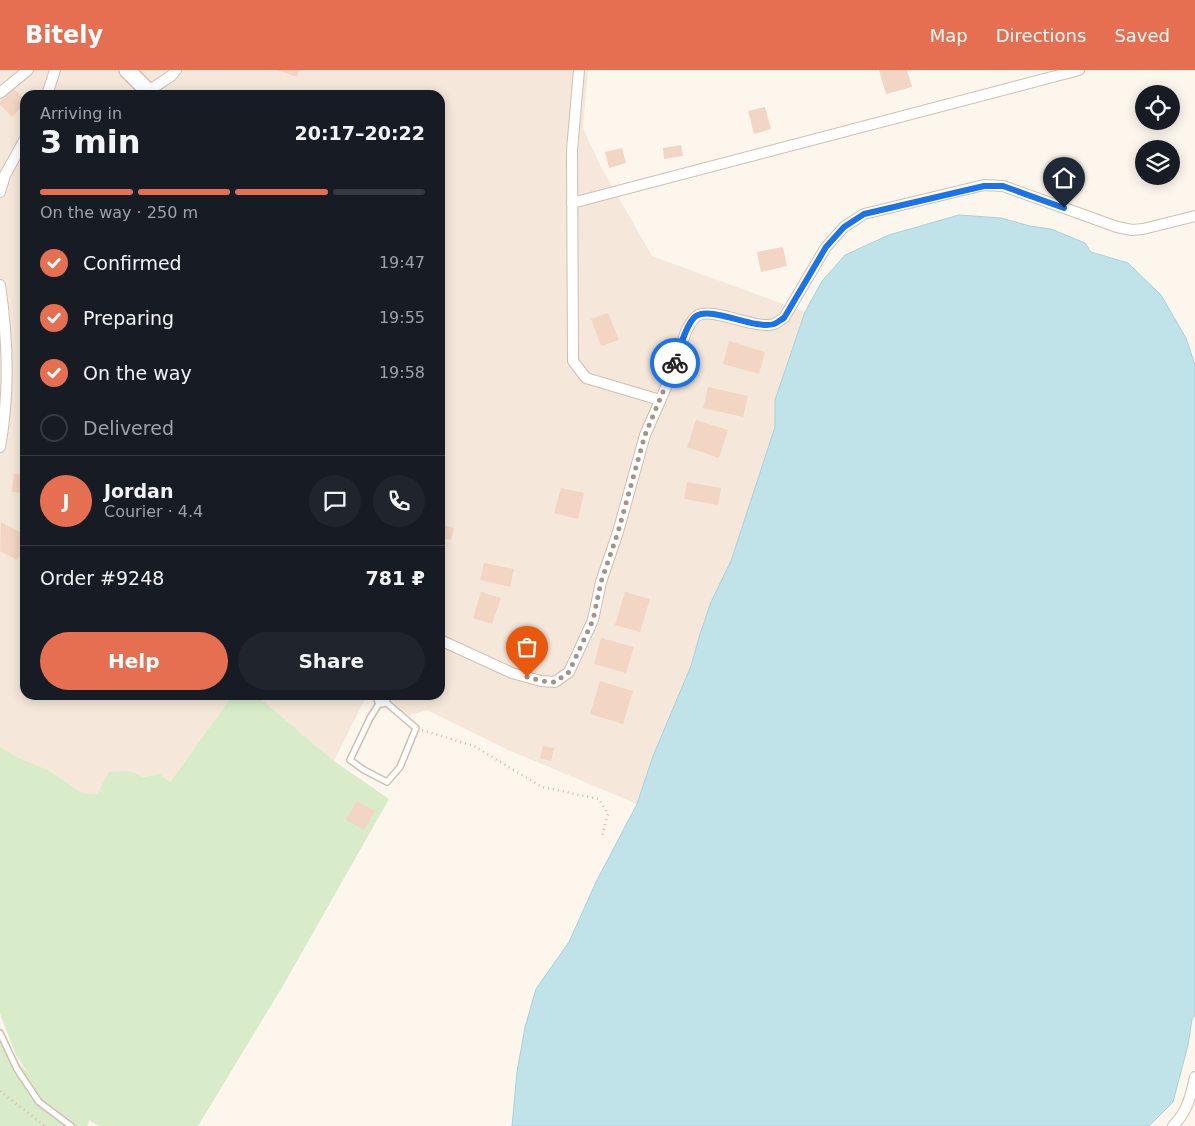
<!DOCTYPE html>
<html lang="en">
<head>
<meta charset="utf-8">
<style>
	:root { --surface:#171b24; --page:#20242c; --text:#f1f3f6; --muted:#9ea1a6; --line:#363941; --accent:#e76f51 }
	body { margin:0; font-family:"DejaVu Sans",sans-serif; background:var(--page); color:var(--text); height:100vh; display:flex; flex-direction:column; font-size:19px; white-space:nowrap }
	* { box-sizing:border-box; margin:0 }
	p { font-size:16px; color:var(--muted) }
	.icon { flex:none; width:28px; height:28px; fill:none; stroke:currentColor; stroke-width:2; stroke-linecap:round; stroke-linejoin:round }
	.map { position:relative; flex:1; overflow:hidden }
	.side { position:absolute; left:20px; top:20px; width:425px; height:610px; display:flex; flex-direction:column; background:var(--surface); border-radius:15px; box-shadow:0 2px 12px #0003 }
	.side>* { flex:none }
	.controls { position:absolute; left:1135px; top:15px; display:grid; gap:10px }
	.controls a { display:grid; place-items:center; width:45px; height:45px; border-radius:50%; background:var(--surface); box-shadow:0 2px 12px #0003; font-size:25px }
	.pin { position:absolute; display:grid; place-items:center; width:42px; height:42px; color:#fff; margin:-51px -21px; border-radius:50% 50% 50% 0; rotate:-45deg; box-shadow:0 0 5px #0007 }
	.pin .icon { rotate:45deg }
	.courier { position:absolute; display:grid; place-items:center; width:50px; height:50px; margin:-25px; border:4px solid #1a73e8; border-radius:50%; background:#fff; color:#222; box-shadow:0 1px 6px #0007 }
	.summary em { font-style:normal; font-weight:700 }
	.summary div { display:flex; flex-direction:column-reverse }
	.summary { display:flex; align-items:center; justify-content:space-between; height:85px; padding:0 20px }
	h1 { font-size:32px; font-weight:700; line-height:38px }
	.bar { display:grid; grid-template-columns:repeat(4,1fr); gap:8px 5px; align-content:center; height:60px; padding:0 20px }
	.bar i { height:6px; border-radius:4px; background:var(--line) }
	.bar .active { background:var(--accent) }
	.bar p { grid-column:span 4 }
	.line { display:flex; align-items:center; gap:12px; padding:0 20px; border-top:1px solid var(--line) }
	.line div { flex:1 }
	.round { display:grid; place-items:center; flex:none; width:52px; height:52px; border-radius:26px; background:var(--page) }
	ol { padding:0 20px; list-style:none }
	li { display:flex; align-items:center; gap:15px; height:55px }
	li p { margin-inline-start:auto }
	li .icon { padding:5px; border-radius:50%; background:var(--accent); color:#fff; stroke-width:4 }
	li:last-child { color:var(--muted) }
	li i { width:28px; height:28px; border:2px solid var(--line); border-radius:50% }
	.cta { display:flex; gap:10px; margin-top:auto; padding:10px 20px }
	.cta a { flex:1; height:58px; border-radius:30px; background:var(--accent); color:#fff; font-size:20px; font-weight:700; line-height:58px; text-align:center }
	.cta a+a { background:var(--page); color:var(--text) }
	header { display:flex; align-items:center; gap:30px; box-sizing:border-box; height:70px; padding:0 25px; background:var(--accent); color:#fff }
	header strong { font-size:24px }
	nav { display:flex; gap:28px; margin-inline-start:auto; font-size:18px }
	.map>svg:first-child { display:block }
	.residential { fill:#f5e8da }
	.green { fill:#d8ecc9 }
	.water { fill:#bfe3e8; stroke:#a5d3da }
	.building { fill:#f3d5c3 }
	.lines { fill:none; stroke-linecap:round; stroke-linejoin:round }
	.lane-casing { stroke:#d1beb0; stroke-width:8 }
	.street-casing { stroke:#d1beb0; stroke-width:12 }
	.secondary-casing { stroke:#d6c0b0; stroke-width:18 }
	.path { stroke:#d9b8a5; stroke-width:2.5; stroke-dasharray:1 4; stroke-linecap:butt }
	.lane { stroke:#fff; stroke-width:5 }
	.street { stroke:#fff; stroke-width:10 }
	.secondary { stroke:#fff; stroke-width:15 }
	.done { stroke:#a89285; stroke-width:5; stroke-dasharray:0 9 }
	.route { stroke:#1a73e8; stroke-width:6 }
</style>
</head>
<body>
<header>
<strong>Bitely</strong>
<nav><a>Map</a><a>Directions</a><a>Saved</a></nav>
</header>
<div class="map">
<svg width="1195" height="1056" viewBox="0 0 1195 1056">
	<rect width="100%" height="100%" fill="#fdf6ec"/>
	<!-- residential -->
	<g class="residential">
		<path d="M0,0H588L583,58L601,97L652,186L805,242L775,330V357L731,491L711,532L700,564L691,596L653,686L637,734L506,679L427,640L409,646L378,625H440V25H25V625H233L170,712L160,704L143,707L130,701L97,724L82,723L50,701L19,688L0,677Z"/>
		<path d="M252,625H367L334,691L257,626Z"/>
	</g>
	<!-- green -->
	<path class="green" d="M233,625L257,626L334,691L389,729L284,914L198,1056H99L87,1049L89,1051L87,1056H0V973L27,1002L16,985L0,944V677L19,688L50,701L82,723L97,724L109,702L130,701L143,707L160,704L170,712Z"/>
	<!-- water -->
	<path class="water" d="M959,145L1001,148L1030,156L1051,159L1085,173L1091,182L1128,193L1161,225L1186,268L1195,295V945L1192,949L1188,975L1173,1032L1149,1056H512L517,1002L525,957L536,919L569,872L596,812L637,734L653,686L691,596L700,564L711,532L731,491L775,357V330L805,242L822,211L845,185L889,165Z"/>
	<!-- building -->
	<g class="building">
		<path d="M277,0H299L297,7Z"/>
		<path d="M879,0H907L912,17L886,24Z"/>
		<path d="M14,19L25,30V34L12,47L0,35V32Z"/>
		<path d="M765,37L771,59L754,64L748,41Z"/>
		<path d="M681,75L683,86L664,89L663,78Z"/>
		<path d="M622,78L626,93L609,98L605,82Z"/>
		<path d="M783,177L787,196L761,202L757,182Z"/>
		<path d="M608,243L619,270L601,276L591,249Z"/>
		<path d="M729,271L765,282L759,304L723,294Z"/>
		<path d="M708,317L748,326L743,347L703,338Z"/>
		<path d="M696,350L728,360L719,388L687,377Z"/>
		<path d="M14,404L25,405V423L12,422Z"/>
		<path d="M687,412L721,418L718,435L684,429Z"/>
		<path d="M561,418L584,423L578,449L554,443Z"/>
		<path d="M1,452L25,465V475L17,490L0,481Z"/>
		<path d="M440,454L454,458L451,470L440,468Z"/>
		<path d="M484,493L514,499L510,517L480,510Z"/>
		<path d="M481,522L501,528L492,554L473,548Z"/>
		<path d="M625,522L650,529L640,562L615,555Z"/>
		<path d="M601,568L634,577L626,603L594,594Z"/>
		<path d="M600,611L633,621L623,654L590,644Z"/>
		<path d="M543,676L554,678L551,691L540,688Z"/>
		<path d="M357,731L375,741L364,760L346,750Z"/>
	</g>
	<g class="lines">
		<defs>
			<g id="lane">
				<path d="M382,629L416,658L400,697L387,712L364,700L350,690L370,648Z"/>
				<path d="M0,963L17,999L39,1032L71,1056"/>
			</g>
			<g id="street">
				<path d="M579,0L572,80L573,291L586,308L660,330"/>
				<path d="M148,21L171,6L176,0"/>
				<path d="M0,23L28,0"/>
				<path d="M47,25L55,0"/>
				<path d="M0,122L5,105L25,69"/>
				<path d="M572,133L1079,0"/>
				<path d="M0,215C8,269 10,323 0,377"/>
				<path d="M440,570L512,603L541,611L555,612L569,602L593,550L601,512L618,462L645,365L667,315L687,259C690,255 693,248 697,246C712,236 754,260 774,254C777,253 780,250 784,248L826,177L844,157L864,144L984,115L1003,116L1117,157L1132,160L1143,159L1195,146"/>
				<path d="M1173,1056C1187,1042 1191,1026 1195,1007"/>
			</g>
			<g id="secondary">
				<path d="M127,0L148,21L149,25"/>
				<path d="M381,625L382,629"/>
			</g>
		</defs>
		<!-- lane casing -->
		<use href="#lane" class="lane-casing"/>
		<!-- street casing -->
		<use href="#street" class="street-casing"/>
		<!-- secondary casing -->
		<use href="#secondary" class="secondary-casing"/>
		<!-- path -->
		<g class="path">
			<path d="M422,660L474,676L542,717L599,729L608,744L602,766"/>
			<path d="M0,1021L45,1056"/>
		</g>
		<!-- lane -->
		<use href="#lane" class="lane"/>
		<!-- street -->
		<use href="#street" class="street"/>
		<!-- secondary -->
		<use href="#secondary" class="secondary"/>
	</g>
	<g class="lines">
		<!-- done -->
		<path class="done" d="M527,607L542,611L555,612L569,602L593,550L601,512L618,462L645,365L675,293"/>
		<!-- route -->
		<path class="route" d="M675,293C679,281 686,253 696,246C712,236 754,260 774,254C777,253 780,250 784,248L826,177L844,157L864,144L984,116H1003L1064,138"/>
	</g>
</svg>
<div class="controls">
<a><svg class="icon" aria-label="locate" viewBox="0 0 24 24"><circle cx="12" cy="12" r="6"/><path d="M12 2v4M12 18v4M2 12h4M18 12h4"/></svg></a>
<a><svg class="icon" aria-label="layers" viewBox="0 0 24 24"><path d="M12 4l9 5-9 5-9-5zM3 14l9 5 9-5"/></svg></a>
</div>
<div class="pin" style="left:527px;top:607px;background:#ea580c"><svg class="icon" aria-label="bag" viewBox="0 0 24 24"><path d="M5 8h14l-1 12H6zM9 8a3 3 0 0 1 6 0"/></svg></div>
<div class="pin" style="left:1064px;top:138px;background:#1f2937"><svg class="icon" aria-label="home" viewBox="0 0 24 24"><path d="M3 11l9-7 9 7M6 9v11h12V9"/></svg></div>
<div class="courier" style="left:675px;top:293px"><svg class="icon" aria-label="bike" viewBox="0 0 24 24"><circle cx="6" cy="16" r="4"/><circle cx="18" cy="16" r="4"/><path d="M6 16l4-8h5l3 8M10 8l3 8H6M13 5h3"/></svg></div>
<section class="side">
<div class="summary"><div><h1>3 min</h1><p>Arriving in</p></div><em>20:17–20:22</em></div>
<div class="bar"><i class="active"></i><i class="active"></i><i class="active"></i><i></i><p>On the way · 250 m</p></div>
<ol>
<li><svg class="icon" aria-label="check" viewBox="0 0 24 24"><path d="M5 12l5 5 9-10"/></svg>Confirmed<p>19:47</p></li>
<li><svg class="icon" aria-label="check" viewBox="0 0 24 24"><path d="M5 12l5 5 9-10"/></svg>Preparing<p>19:55</p></li>
<li><svg class="icon" aria-label="check" viewBox="0 0 24 24"><path d="M5 12l5 5 9-10"/></svg>On the way<p>19:58</p></li>
<li><i></i>Delivered</li>
</ol>
<div class="line" style="height:90px"><b class="round" style="background:var(--accent);color:#fff">J</b><div><b>Jordan</b><p>Courier · 4.4</p></div><a class="round"><svg class="icon" aria-label="chat" viewBox="0 0 24 24"><path d="M4 5h16v11H9l-5 4z"/></svg></a><a class="round"><svg class="icon" aria-label="phone" viewBox="0 0 24 24"><path d="M5 4h4l2 5-3 2q2 4 5 5l2-3 5 2v4C11 20 4 13 5 4z"/></svg></a></div>
<div class="line" style="height:65px"><div>Order #9248</div><b>781 ₽</b></div>
<div class="cta"><a>Help</a><a>Share</a></div>
</section>
</div>
</body>
</html>
